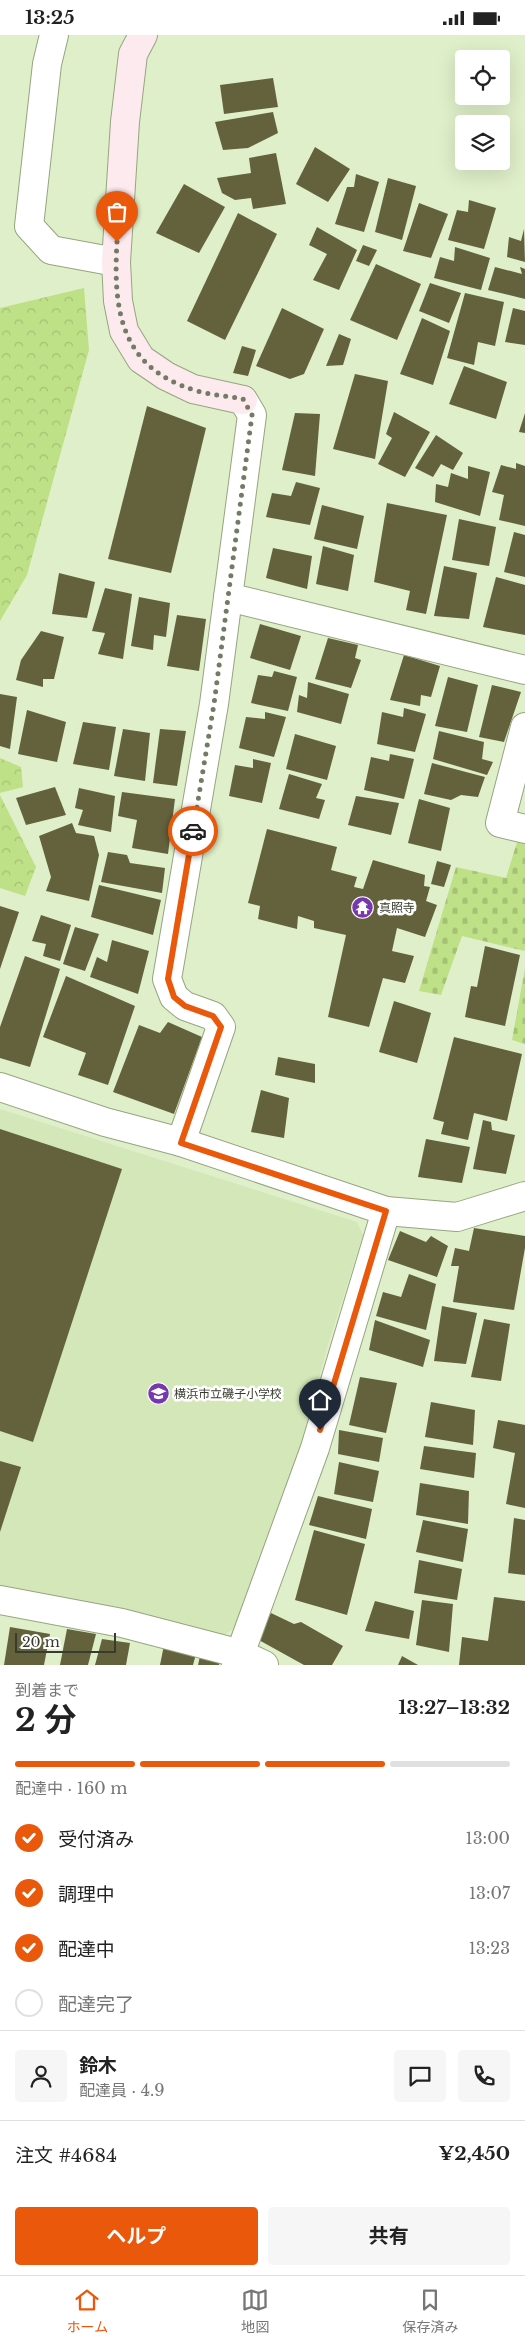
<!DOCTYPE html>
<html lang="ja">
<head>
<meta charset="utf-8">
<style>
	:root { --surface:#fff; --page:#f6f6f6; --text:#222; --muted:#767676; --line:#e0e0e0; --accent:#ea580c }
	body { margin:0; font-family:"Libre Baskerville","Noto Sans JP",serif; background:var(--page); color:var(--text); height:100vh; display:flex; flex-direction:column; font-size:19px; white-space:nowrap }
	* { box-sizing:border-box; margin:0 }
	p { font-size:16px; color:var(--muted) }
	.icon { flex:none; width:28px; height:28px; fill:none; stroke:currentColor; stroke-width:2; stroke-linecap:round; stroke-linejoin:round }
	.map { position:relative; height:1630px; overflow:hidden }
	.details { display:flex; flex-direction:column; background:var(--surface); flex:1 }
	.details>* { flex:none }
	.fabs { position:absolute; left:455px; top:15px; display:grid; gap:10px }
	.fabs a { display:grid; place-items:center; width:55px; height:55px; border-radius:5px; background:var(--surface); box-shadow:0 5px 20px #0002; font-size:25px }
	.scale { position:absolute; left:15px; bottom:12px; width:101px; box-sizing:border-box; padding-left:5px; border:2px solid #373d2e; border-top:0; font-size:14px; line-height:18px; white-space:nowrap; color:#373d2e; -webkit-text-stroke:4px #fff; paint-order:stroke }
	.pin { position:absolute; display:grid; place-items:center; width:42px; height:42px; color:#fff; margin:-51px -21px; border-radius:50% 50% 50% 0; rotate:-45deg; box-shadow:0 0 5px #0007 }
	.pin .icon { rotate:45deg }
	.courier { position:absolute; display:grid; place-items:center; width:50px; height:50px; margin:-25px; border:4px solid #ea580c; border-radius:50%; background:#fff; color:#222; box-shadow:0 1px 6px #0007 }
	.headline em { font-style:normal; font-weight:700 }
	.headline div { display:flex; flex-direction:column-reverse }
	.headline { display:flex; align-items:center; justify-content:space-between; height:85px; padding:0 15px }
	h1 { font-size:32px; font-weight:700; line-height:38px }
	.bar { display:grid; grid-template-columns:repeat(4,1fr); gap:8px 5px; align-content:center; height:60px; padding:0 15px }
	.bar i { height:6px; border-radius:4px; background:var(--line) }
	.bar .current { background:var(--accent) }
	.bar p { grid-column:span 4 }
	.line { display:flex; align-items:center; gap:12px; padding:0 15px; border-top:1px solid var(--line) }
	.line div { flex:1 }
	.round { display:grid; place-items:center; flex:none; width:52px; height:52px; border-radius:5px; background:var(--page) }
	ol { padding:0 15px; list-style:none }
	li { display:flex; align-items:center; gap:15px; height:55px }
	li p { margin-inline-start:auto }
	li .icon { padding:5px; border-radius:50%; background:var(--accent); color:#fff; stroke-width:4 }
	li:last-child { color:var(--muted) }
	li i { width:28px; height:28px; border:2px solid var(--line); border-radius:50% }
	.action { display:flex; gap:10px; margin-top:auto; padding:10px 15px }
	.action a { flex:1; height:58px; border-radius:5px; background:var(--accent); color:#fff; font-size:20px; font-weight:700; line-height:58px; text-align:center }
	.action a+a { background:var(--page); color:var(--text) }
	.status { display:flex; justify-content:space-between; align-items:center; height:35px; padding:0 25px; background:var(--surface); direction:ltr }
	.status svg { height:14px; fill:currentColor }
	.tab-bar { display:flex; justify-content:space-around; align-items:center; height:70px; border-top:1px solid var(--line); background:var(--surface); font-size:14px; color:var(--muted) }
	.tab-bar a { display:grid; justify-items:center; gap:2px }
	.tab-bar .current { color:var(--accent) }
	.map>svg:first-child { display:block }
	.built { fill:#d4e7b9 }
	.forest { fill:url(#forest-crowns) }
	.cemetery { fill:url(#cemetery-stones) }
	.building { fill:#63623d }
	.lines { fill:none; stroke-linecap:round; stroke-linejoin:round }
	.street-casing { stroke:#96a580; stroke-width:30 }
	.secondary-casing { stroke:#96a580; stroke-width:30 }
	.street { stroke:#fff; stroke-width:28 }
	.secondary { stroke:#fceaee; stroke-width:28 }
	.done { stroke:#727b64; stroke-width:5; stroke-dasharray:0 9 }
	.route { stroke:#ea580c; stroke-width:6 }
	.labels { text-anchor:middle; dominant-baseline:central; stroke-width:5; stroke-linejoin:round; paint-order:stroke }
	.poi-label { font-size:12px; fill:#373d2e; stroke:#fff; text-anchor:start }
</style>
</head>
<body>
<div class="status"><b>13:25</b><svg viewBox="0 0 49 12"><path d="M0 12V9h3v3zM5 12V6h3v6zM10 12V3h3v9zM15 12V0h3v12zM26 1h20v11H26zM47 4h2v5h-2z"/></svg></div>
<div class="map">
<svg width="525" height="1630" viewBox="0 0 525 1630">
	<defs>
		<pattern id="forest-crowns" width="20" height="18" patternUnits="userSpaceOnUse" patternTransform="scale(1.25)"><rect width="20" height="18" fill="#bee086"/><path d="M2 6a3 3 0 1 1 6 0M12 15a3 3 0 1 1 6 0" fill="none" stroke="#a4c174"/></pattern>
		<pattern id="cemetery-stones" width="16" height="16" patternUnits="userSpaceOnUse" patternTransform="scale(1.25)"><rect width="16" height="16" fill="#bee086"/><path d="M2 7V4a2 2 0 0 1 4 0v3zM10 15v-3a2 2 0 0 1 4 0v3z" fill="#a4c174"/></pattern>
	</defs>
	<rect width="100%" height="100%" fill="#dfefc9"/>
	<!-- built -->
	<path class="built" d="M0,1074L357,1187L363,1200L327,1313L303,1403L235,1593L222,1601L0,1551Z"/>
	<!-- forest -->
	<g class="forest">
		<path d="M84,253L89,315L27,540L0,586V273Z"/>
		<path d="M0,723L21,732L23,752L0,758Z"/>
		<path d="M0,760L36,832L25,861L0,853Z"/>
	</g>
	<!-- cemetery -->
	<g class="cemetery">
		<path d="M517,807L525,809V916L462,901L441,960L419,956L456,832L506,843Z"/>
		<path d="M525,933V1009L512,1005Z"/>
	</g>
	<!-- building -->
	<g class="building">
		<path d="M273,43L278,72L224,79L220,50Z"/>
		<path d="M273,77L278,98L248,113L223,115L215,87Z"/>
		<path d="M315,112L350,134L328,167L296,149Z"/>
		<path d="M276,118L286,169L253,174L251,163L235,165L222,158L217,143L251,138L249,123Z"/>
		<path d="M356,139L379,147L364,197L335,189L347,152H354Z"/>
		<path d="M388,143L416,151L402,205L375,197Z"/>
		<path d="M184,149L225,172L199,218L156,198Z"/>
		<path d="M469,165L496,173L484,214L448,205L457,175L468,177Z"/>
		<path d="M419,168L448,179L431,223L403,216Z"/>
		<path d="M238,178L277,199L225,305L187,286Z"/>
		<path d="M317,192L357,215L339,255L313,245L327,219L309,210Z"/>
		<path d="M524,194L525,227L507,222L509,202L521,206Z"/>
		<path d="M363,210L377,215L369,231L356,226Z"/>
		<path d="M455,212L490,223L481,255L434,243L440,222L454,226Z"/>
		<path d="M376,229L421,249L397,305L350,285Z"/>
		<path d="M495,232L522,239L520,232L525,234V264L488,255Z"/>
		<path d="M430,248L461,258L449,288L419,276Z"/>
		<path d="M465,258L504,267L495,311L478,307L474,330L447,323Z"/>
		<path d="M282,273L324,294L304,339L290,344L256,331Z"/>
		<path d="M513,273L525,276V310L505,307Z"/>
		<path d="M422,283L450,296L433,350L400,339Z"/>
		<path d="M339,299L351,304L343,330L326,331Z"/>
		<path d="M242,311L256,315L248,341L233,338Z"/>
		<path d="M464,331L507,347L496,384L449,369Z"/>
		<path d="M355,339L388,346L375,424L333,414Z"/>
		<path d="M147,371L206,393L171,538L108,524Z"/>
		<path d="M394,377L430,397L405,442L378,429L392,403L386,399Z"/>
		<path d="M295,378L320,379L315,441L282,435Z"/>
		<path d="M525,378V398L519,397Z"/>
		<path d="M436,400L463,418L453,435L441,429L433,442L415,433Z"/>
		<path d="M516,428L525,431V491L499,485L504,460L492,457L501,430L516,434Z"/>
		<path d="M468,431L490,437L480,481L435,467L436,449L448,452L451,438L468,444Z"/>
		<path d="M296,447L320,453L310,490L266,482L272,458L291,461Z"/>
		<path d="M387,468L447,480L426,579L406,575L410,556L374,547Z"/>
		<path d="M322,470L364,481L357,514L314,504Z"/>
		<path d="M459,484L496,492L489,531L452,525Z"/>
		<path d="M514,497L525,500V542L504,537Z"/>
		<path d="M323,511L354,520L348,556L316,549Z"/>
		<path d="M273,513L312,521L307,554L266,543Z"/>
		<path d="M444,531L477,538L469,584L434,581Z"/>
		<path d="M59,538L95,547L87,583L52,579Z"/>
		<path d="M496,542L525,550V600L483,592Z"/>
		<path d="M105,553L132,559L123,624L98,619L105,598L92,596Z"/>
		<path d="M139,562L170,568L166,602L154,600L153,615L131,611Z"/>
		<path d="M177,580L206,584L199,636L167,631Z"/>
		<path d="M260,589L301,601L290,635L250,623Z"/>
		<path d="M41,596L64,602L54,644H43V652L16,645L21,625Z"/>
		<path d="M328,603L358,610L355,623L361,625L351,653L315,644Z"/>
		<path d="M404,620L440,631L431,662L421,660L420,671L390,665Z"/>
		<path d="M274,636L297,642L288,676L251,668L258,640L272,642Z"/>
		<path d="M448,642L478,650L467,697L435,691Z"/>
		<path d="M308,647L349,659L341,689L297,677L299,660L307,663Z"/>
		<path d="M492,650L521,657L504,707L479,702Z"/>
		<path d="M0,659L17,662L10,714L0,711Z"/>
		<path d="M404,673L426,679L415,717L377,709L382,677L403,682Z"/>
		<path d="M27,675L66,687L57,727L18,719Z"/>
		<path d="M265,677L286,682L274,722L239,713L246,682L265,684Z"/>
		<path d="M83,687L116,692L109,735L73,729Z"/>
		<path d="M123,694L150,698L145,746L114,741Z"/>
		<path d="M160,694L186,696L177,751L153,748Z"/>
		<path d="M439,696L484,707L482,724L493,727L487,740L433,724Z"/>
		<path d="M295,699L336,711L327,745L286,734Z"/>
		<path d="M390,719L414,724L404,764L364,755L371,722L389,726Z"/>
		<path d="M253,724L271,728L262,768L229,761L235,730L253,733Z"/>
		<path d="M432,728L485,742L478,762L461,760L451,765L424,759Z"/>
		<path d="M289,739L322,749L316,763L325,765L319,784L279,774Z"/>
		<path d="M55,752L66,780L26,790L16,763Z"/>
		<path d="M79,753L115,761L111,797L78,790L83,775L75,773Z"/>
		<path d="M122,757L175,764L168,819L132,813L137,785L118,781Z"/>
		<path d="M356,761L399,768L391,800L348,790Z"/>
		<path d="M419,764L450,773L441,816L408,808Z"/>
		<path d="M72,788L76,798L94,801L99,820L89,866L46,856L51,842L39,801Z"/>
		<path d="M267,794L337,812L331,835L357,842L354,852L363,854L373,825L425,840L424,851L430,852L426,866L437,870L425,902L397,893L392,916L414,921L405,948L383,943L369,992L328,982L346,900L314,893V886L298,881L297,894L258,884L260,871L248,868Z"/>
		<path d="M108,817L127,820L130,828L165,833L162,858L101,847Z"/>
		<path d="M437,826L451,830L444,852L431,849Z"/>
		<path d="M99,850L161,865L153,900L91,882Z"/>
		<path d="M0,871L19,877L0,934Z"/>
		<path d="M41,880L71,890L60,926L43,921L46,909L32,906Z"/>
		<path d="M75,892L99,899L85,936L63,929Z"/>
		<path d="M112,905L149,916L138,959L90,942L97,922L107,927Z"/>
		<path d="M485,911L520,920L505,991L465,982L471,951L477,952Z"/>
		<path d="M25,921L60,934L30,1032L0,1023V992Z"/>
		<path d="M66,941L135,971L108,1050L78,1040L86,1018L43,1002Z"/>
		<path d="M394,966L431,978L417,1028L379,1017Z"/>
		<path d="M168,987L202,1002L174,1079L113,1057L139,990L160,998Z"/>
		<path d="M454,1002L522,1019L507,1086L474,1078L468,1105L441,1099L444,1087L433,1084Z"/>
		<path d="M278,1022L315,1029V1048L275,1040Z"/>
		<path d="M261,1055L289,1063L284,1103L251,1097Z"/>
		<path d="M483,1085L491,1087L492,1095L515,1100L506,1139L473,1134Z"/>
		<path d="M0,1094L122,1134L33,1407L0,1396Z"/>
		<path d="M426,1104L470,1112L462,1148L418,1142Z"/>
		<path d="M474,1193L525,1201V1213L514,1275L453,1267L459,1231H451L455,1213L469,1216Z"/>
		<path d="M400,1196L426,1207L431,1201L448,1211L437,1242L388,1225Z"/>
		<path d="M409,1239L436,1249L426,1295L376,1281L383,1257L401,1262Z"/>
		<path d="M442,1271L477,1278L466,1329L434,1326Z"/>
		<path d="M484,1284L510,1289L501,1346L471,1342Z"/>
		<path d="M375,1285L430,1305L423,1332L369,1315Z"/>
		<path d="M360,1342L397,1348L386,1398L349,1390Z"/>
		<path d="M431,1367L475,1375L473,1410L425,1402Z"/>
		<path d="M498,1385L525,1390V1473L506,1469L515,1418L493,1413Z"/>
		<path d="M339,1395L383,1403L379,1427L338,1419Z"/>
		<path d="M424,1411L476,1418L474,1443L420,1434Z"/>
		<path d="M0,1426L21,1432L0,1497Z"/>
		<path d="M339,1427L379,1436L373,1467L334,1459Z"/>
		<path d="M420,1448L469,1456L468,1489L416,1480Z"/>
		<path d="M318,1461L372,1474L366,1504L309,1490Z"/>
		<path d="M514,1483L525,1485V1540L508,1538Z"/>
		<path d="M423,1485L468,1494L463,1527L416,1517Z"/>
		<path d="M314,1495L365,1509L347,1580L295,1565Z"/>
		<path d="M419,1525L462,1534L457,1565L414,1558Z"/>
		<path d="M494,1562L525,1566V1630H459L462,1602L488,1606Z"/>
		<path d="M422,1565L453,1569L449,1617L416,1610Z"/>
		<path d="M375,1566L414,1576L409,1604L365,1596Z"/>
		<path d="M271,1578L294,1589L301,1587L343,1611L332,1630H304L257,1604Z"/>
		<path d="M10,1592L50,1599L44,1630H4Z"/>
		<path d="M67,1594L96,1599L88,1630H60Z"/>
		<path d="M102,1604L130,1608L126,1630H95Z"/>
		<path d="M164,1610L196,1619L193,1630H160Z"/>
		<path d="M201,1617L221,1623L219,1630H198Z"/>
		<path d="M402,1621L418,1630H398Z"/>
	</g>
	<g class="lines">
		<defs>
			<g id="street">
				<path d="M54,0L47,29L29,191L51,215L116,227"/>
				<path d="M228,562L525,635"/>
				<path d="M525,692L500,788L525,794"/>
				<path d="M0,1052L105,1087L181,1107L386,1176L457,1182L525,1161"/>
				<path d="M181,1107L221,992L213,981L185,971L174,962L167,944L214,669L252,380L243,365"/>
				<path d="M0,1565L122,1588L241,1619L264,1630"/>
				<path d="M236,1630L315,1413L386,1176"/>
			</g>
			<path id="secondary" d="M143,0L133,19L125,87L116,227L118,266L124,296L141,324L166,341L193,354L243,365"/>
		</defs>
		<!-- street casing -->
		<use href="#street" class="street-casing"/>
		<!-- secondary casing -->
		<use href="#secondary" class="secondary-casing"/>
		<!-- street -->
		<use href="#street" class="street"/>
		<!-- secondary -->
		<use href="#secondary" class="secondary"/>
	</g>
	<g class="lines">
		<!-- done -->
		<path class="done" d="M117,207C113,274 120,332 194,355C210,360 227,361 243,364L252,380L214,669L193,796"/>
		<!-- route -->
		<path class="route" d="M193,796L168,944L174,962L185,971L213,981L221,992L181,1108L386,1176L320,1395"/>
	</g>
	<!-- icons -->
	<defs>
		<symbol id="temple-disc" viewBox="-11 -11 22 22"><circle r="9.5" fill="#7838ad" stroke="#fff"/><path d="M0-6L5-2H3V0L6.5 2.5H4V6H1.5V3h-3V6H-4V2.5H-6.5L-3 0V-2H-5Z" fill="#fff"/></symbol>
		<symbol id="school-disc" viewBox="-11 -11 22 22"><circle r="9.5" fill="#7838ad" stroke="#fff"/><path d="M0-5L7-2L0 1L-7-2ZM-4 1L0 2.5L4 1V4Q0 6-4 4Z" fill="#fff"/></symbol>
	</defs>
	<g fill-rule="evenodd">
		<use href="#temple-disc" x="350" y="860" width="25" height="25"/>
		<use href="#school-disc" x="146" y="1346" width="25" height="25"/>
	</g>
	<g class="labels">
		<!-- poi labels -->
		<g class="poi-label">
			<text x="379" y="872">真照寺</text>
			<text x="174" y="1358">横浜市立磯子小学校</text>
		</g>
	</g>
</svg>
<div class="fabs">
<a><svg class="icon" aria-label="locate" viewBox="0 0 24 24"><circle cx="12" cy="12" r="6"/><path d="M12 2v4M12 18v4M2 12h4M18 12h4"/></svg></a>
<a><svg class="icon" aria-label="layers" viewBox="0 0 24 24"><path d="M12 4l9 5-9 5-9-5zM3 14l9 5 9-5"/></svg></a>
</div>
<div class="scale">20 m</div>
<div class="pin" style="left:117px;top:207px;background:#ea580c"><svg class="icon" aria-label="bag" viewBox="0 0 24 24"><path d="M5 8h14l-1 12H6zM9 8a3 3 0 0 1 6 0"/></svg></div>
<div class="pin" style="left:320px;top:1395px;background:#1f2937"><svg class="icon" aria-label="home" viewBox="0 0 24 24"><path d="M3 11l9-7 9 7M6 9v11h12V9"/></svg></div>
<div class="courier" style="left:193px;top:796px"><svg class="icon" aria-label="car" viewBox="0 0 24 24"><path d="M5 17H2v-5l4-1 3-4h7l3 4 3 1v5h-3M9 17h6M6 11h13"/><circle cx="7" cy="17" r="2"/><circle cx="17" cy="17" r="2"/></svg></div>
</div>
<section class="details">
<div class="headline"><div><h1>2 分</h1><p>到着まで</p></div><em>13:27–13:32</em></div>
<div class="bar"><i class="current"></i><i class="current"></i><i class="current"></i><i></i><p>配達中 · 160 m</p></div>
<ol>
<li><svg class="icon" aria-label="check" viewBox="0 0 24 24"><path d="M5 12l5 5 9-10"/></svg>受付済み<p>13:00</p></li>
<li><svg class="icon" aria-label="check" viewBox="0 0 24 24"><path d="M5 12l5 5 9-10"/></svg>調理中<p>13:07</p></li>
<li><svg class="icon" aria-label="check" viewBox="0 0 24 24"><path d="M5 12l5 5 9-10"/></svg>配達中<p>13:23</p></li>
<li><i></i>配達完了</li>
</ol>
<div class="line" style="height:90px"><a class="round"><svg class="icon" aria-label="person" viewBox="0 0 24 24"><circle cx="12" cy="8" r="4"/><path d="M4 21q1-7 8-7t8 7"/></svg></a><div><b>鈴木</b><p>配達員 · 4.9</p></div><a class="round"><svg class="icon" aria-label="chat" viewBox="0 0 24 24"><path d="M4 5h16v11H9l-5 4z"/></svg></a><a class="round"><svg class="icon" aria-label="phone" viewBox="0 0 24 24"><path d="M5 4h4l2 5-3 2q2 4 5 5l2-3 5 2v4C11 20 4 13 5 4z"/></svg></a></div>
<div class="line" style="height:65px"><div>注文 #4684</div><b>¥2,450</b></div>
<div class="action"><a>ヘルプ</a><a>共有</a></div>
</section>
<nav class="tab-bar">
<a class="current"><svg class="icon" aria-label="home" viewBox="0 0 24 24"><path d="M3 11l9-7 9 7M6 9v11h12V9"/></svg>ホーム</a>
<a><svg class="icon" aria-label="map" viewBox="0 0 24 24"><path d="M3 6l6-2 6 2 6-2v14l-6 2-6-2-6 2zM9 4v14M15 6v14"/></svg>地図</a>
<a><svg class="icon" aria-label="saved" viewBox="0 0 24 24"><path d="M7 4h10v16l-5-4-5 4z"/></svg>保存済み</a>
</nav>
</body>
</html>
